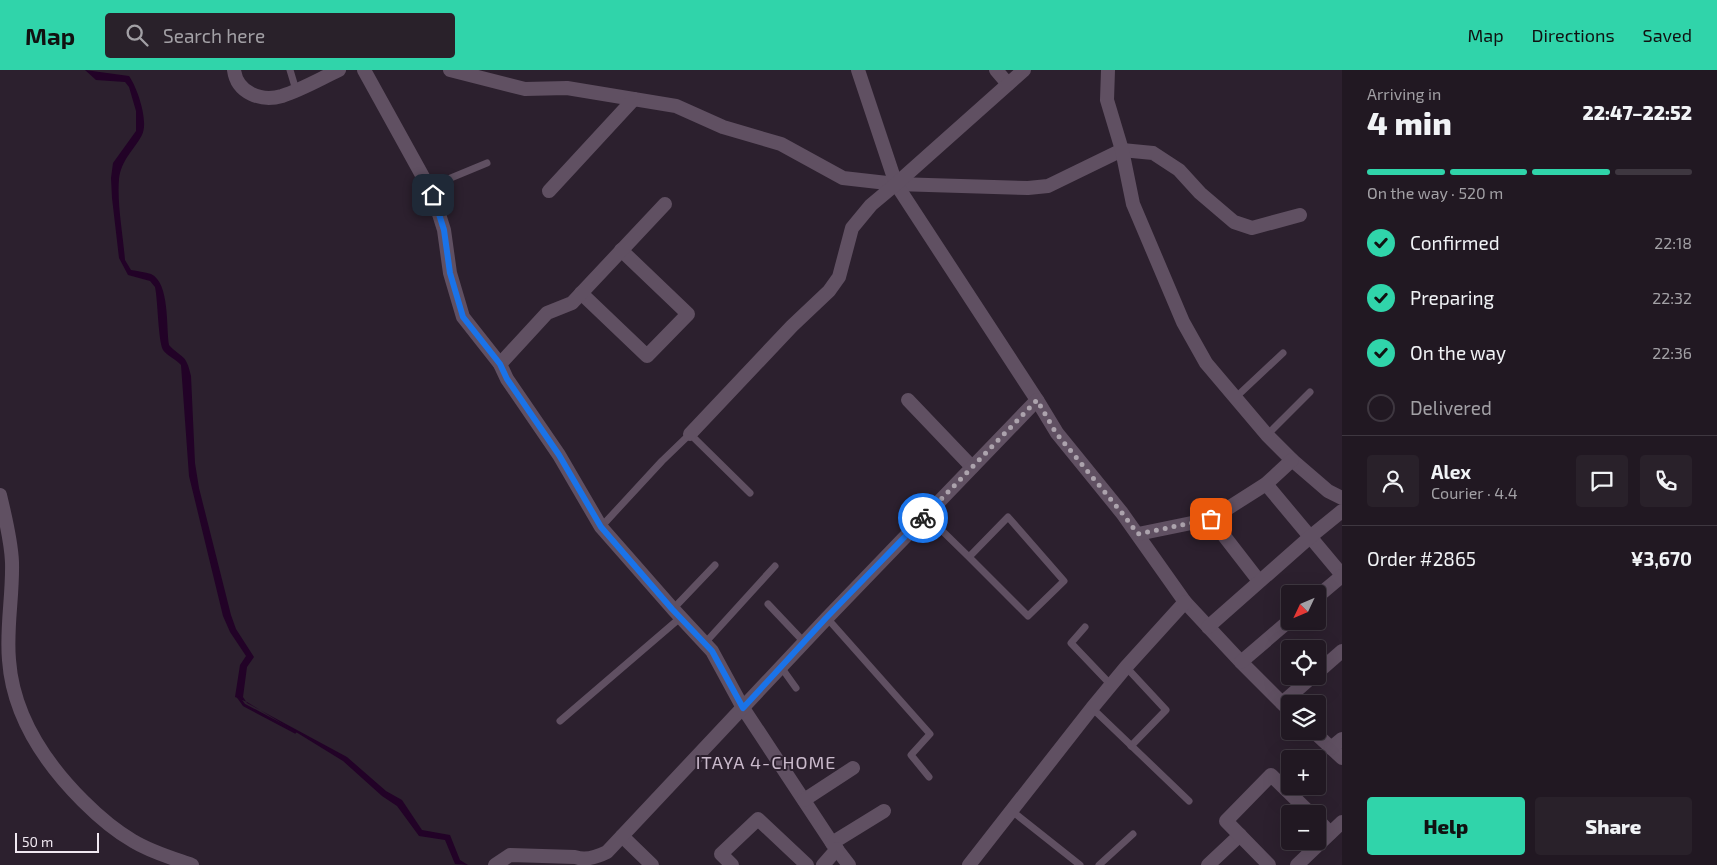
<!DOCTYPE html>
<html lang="en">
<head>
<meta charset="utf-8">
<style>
	:root { --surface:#211822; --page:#29212a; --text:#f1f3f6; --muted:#a2a0a5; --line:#3e3740; --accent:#30d4aa }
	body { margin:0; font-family:"Exo 2",sans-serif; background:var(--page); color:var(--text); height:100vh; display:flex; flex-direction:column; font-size:19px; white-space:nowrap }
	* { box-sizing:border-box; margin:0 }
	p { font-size:16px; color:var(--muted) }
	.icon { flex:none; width:28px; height:28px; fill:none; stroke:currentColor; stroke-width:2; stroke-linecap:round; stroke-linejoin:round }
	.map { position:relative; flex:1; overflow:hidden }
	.sheet { display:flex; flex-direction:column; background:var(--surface); width:375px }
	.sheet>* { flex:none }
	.needle { width:32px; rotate:226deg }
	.tools { position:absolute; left:1281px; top:515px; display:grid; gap:10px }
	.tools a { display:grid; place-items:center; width:45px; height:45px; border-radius:5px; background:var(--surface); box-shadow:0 5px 20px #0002,0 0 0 1px var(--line); font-size:25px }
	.scale { position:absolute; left:15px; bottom:12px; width:84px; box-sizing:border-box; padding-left:5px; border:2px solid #f1e9f2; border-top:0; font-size:14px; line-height:18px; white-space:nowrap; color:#f1e9f2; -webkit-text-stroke:4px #2c202e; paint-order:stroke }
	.pin { position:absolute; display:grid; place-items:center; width:42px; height:42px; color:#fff; margin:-21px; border-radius:10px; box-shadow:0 2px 8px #0006 }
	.courier { position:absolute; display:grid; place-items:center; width:50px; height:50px; margin:-25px; border:4px solid #1a73e8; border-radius:50%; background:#fff; color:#222; box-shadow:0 1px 6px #0007 }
	.summary em { font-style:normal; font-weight:800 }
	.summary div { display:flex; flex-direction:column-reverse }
	.summary { display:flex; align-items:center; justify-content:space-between; height:85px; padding:0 25px }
	h1 { font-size:32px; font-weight:800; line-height:38px }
	.bar { display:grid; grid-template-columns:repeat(4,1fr); gap:8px 5px; align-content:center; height:60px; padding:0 25px }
	.bar i { height:6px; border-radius:4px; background:var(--line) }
	.bar .active { background:var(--accent) }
	.bar p { grid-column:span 4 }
	.line { display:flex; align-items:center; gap:12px; padding:0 25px; border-top:1px solid var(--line) }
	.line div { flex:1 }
	.round { display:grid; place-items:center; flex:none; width:52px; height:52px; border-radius:5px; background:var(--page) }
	ol { padding:0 25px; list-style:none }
	li { display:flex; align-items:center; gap:15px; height:55px }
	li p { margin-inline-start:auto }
	li .icon { padding:5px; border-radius:50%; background:var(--accent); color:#111; stroke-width:4 }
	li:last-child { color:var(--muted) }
	li i { width:28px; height:28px; border:2px solid var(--line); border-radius:50% }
	.action { display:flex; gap:10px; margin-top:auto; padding:10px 25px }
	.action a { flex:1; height:58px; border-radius:5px; background:var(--accent); color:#111; font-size:20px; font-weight:800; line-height:58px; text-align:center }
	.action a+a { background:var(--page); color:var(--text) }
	header { display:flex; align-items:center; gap:30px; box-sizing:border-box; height:70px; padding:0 25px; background:var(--accent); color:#111 }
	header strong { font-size:24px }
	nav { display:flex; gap:28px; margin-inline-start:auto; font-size:18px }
	.search { width:350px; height:45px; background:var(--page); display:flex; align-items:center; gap:12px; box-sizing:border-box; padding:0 18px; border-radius:5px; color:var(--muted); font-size:19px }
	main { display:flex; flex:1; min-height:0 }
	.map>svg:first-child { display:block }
	.water { fill:#220227 }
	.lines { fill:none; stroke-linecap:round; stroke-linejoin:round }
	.stream { stroke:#220227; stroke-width:3 }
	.service { stroke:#605062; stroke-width:7 }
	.minor { stroke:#605062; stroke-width:14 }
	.done { stroke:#aca3ad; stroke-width:5; stroke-dasharray:0 9 }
	.route { stroke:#1a73e8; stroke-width:6 }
	.labels { text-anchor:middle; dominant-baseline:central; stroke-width:4; stroke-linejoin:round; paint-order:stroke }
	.neighbourhood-label { font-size:18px; letter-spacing:1px; fill:#cabacc; stroke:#2c202e }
</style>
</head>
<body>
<header>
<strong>Map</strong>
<div class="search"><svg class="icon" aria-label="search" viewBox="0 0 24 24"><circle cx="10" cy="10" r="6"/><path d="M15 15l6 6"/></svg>Search here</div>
<nav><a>Map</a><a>Directions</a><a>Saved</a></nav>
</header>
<main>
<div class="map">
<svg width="1342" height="795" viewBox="0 0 1342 795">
	<rect width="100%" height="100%" fill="#2c202e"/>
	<!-- water -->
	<path class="water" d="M85,0L129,6C137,17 149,51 142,65C134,80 121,90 119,109C117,135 123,164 125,190L131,200C137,201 145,202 151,204C170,213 166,257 169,275C182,289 186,283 191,306L195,393L199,418L231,545L236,559L254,587L247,597L243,627L247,633L347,687L386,721L402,730L422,760L450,765L460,790L468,795L455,794L445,770L419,766L397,736L382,726L343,691L247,632L235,627L240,595L246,586L230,562L223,546L189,406L181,295C176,289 167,286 163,280C158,270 158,231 155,217L150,211L128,205L119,188L112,128L111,108L113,93L136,61V41L129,17L125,12L96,10Z"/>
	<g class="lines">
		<!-- stream -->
		<path class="stream" d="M239,628L244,635L295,662"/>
		<!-- service -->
		<g class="service">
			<path d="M290,0L296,20"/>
			<path d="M429,117L487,93"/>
			<path d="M1235,328L1283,283"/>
			<path d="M1267,365L1310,322"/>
			<path d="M926,445L969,487L1008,447L1064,511L1028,546L969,487"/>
			<path d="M601,457L662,391L690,364L750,423"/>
			<path d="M768,534L804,572"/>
			<path d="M673,539L715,495"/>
			<path d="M827,548L930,664L911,685L929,707"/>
			<path d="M1085,557L1071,573L1111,615"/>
			<path d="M705,573L775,496"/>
			<path d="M781,597L796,618"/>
			<path d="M1126,597L1166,640L1131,676"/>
			<path d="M1092,638L1189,731"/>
			<path d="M560,651L680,548"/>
			<path d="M1012,741L1080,795"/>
			<path d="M1099,795L1133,764"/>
		</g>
		<!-- minor -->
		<g class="minor">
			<path d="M234,0C237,23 261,32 282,26C301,20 320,9 339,0"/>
			<path d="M364,0L433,125L444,160L450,203L463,247L500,294L507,309L559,385L601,457L673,539L712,581L743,638L832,773L849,795"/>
			<path d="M450,0L525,19L567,18L676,36L723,57L781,74L843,108L896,114L1028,118L1048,116L1122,80L1153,83L1179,100L1200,123L1234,152L1252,158L1300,145"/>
			<path d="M858,0L896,114L1037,330L1057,363L1122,443L1185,532L1241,592L1290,641"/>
			<path d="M996,0L1008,14"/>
			<path d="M1108,0L1107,30L1122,80L1133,134L1183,252L1206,293L1267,365L1292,390L1328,421L1342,428"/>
			<path d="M549,121L634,29"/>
			<path d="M581,223L647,286L688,244L621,180"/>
			<path d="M500,294L547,243L572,233L665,134"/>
			<path d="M908,330L972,397"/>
			<path d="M690,364L792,256L829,221L839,207L852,158L871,135L896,114L1024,0"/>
			<path d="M1266,414L1342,505"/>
			<path d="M0,425C5,447 11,469 12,492C13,525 6,558 9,590C13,646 44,692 83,731C98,746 114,760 133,771C151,782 172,788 192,795"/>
			<path d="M1211,449L1259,511"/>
			<path d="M1138,464L1211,449L1266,414L1292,390"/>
			<path d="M1318,526L1342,506"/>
			<path d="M1208,557L1310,467L1342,441"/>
			<path d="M1241,592L1290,550"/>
			<path d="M1318,602L1342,581"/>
			<path d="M1282,633L1313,606"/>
			<path d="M1313,661L1342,688"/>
			<path d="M1331,678L1342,669"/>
			<path d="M804,730L853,698"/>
			<path d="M1318,750L1330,763"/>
			<path d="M622,766L652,795"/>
			<path d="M832,773L884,741"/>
			<path d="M495,795L510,785L575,787C586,791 597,787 607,782L827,548L1037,330"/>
			<path d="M732,795L721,784L758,749L807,795"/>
			<path d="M823,795L837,779"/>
			<path d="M969,795L1092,638L1126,597L1185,532"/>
			<path d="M1208,795L1240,765"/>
			<path d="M1269,795L1226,751L1271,705L1311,744"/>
			<path d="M1297,795L1342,752"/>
		</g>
	</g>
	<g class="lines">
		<!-- done -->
		<path class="done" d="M923,448L1037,330L1056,363L1122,443L1138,464L1211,449"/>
		<!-- route -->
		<path class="route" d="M433,125L444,160L450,203L463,247L500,294L507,309L559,385L601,457L672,539L712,581L743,638L826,548L923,448"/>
	</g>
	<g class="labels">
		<!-- neighbourhood labels -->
		<g class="neighbourhood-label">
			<text x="766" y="692">ITAYA 4-CHOME</text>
		</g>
	</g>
</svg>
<div class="tools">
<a><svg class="needle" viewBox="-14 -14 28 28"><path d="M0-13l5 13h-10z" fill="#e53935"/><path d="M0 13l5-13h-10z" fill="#a2a0a5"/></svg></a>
<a><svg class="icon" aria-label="locate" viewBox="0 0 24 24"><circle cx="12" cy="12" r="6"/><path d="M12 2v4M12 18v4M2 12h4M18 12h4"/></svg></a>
<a><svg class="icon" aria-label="layers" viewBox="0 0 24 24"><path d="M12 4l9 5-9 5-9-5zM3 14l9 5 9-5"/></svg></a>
<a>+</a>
<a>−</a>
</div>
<div class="scale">50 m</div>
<div class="pin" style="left:1211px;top:449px;background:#ea580c"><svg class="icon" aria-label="bag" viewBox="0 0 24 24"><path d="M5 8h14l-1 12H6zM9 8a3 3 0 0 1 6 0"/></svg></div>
<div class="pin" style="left:433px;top:125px;background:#1f2937"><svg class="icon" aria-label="home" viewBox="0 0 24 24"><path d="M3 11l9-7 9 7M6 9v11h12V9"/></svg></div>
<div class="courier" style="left:923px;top:448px"><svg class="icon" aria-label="bike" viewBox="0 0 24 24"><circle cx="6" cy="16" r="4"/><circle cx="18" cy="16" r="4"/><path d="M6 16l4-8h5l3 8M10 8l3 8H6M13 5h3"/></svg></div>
</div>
<section class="sheet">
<div class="summary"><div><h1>4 min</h1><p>Arriving in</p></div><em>22:47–22:52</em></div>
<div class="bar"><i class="active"></i><i class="active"></i><i class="active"></i><i></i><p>On the way · 520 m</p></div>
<ol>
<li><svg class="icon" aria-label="check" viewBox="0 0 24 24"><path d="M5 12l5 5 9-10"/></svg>Confirmed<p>22:18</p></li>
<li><svg class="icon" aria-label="check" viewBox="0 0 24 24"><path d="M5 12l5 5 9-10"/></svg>Preparing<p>22:32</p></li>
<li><svg class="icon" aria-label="check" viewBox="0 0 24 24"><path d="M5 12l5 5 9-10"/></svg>On the way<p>22:36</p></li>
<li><i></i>Delivered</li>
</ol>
<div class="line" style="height:90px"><a class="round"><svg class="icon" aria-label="person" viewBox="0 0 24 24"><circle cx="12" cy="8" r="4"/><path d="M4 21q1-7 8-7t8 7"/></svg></a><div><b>Alex</b><p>Courier · 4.4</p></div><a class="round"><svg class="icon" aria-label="chat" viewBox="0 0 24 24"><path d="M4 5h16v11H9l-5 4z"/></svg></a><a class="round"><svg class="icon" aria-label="phone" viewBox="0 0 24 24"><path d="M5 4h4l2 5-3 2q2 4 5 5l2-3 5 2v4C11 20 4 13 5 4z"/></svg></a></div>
<div class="line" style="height:65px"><div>Order #2865</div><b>¥3,670</b></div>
<div class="action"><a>Help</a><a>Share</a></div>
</section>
</main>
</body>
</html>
